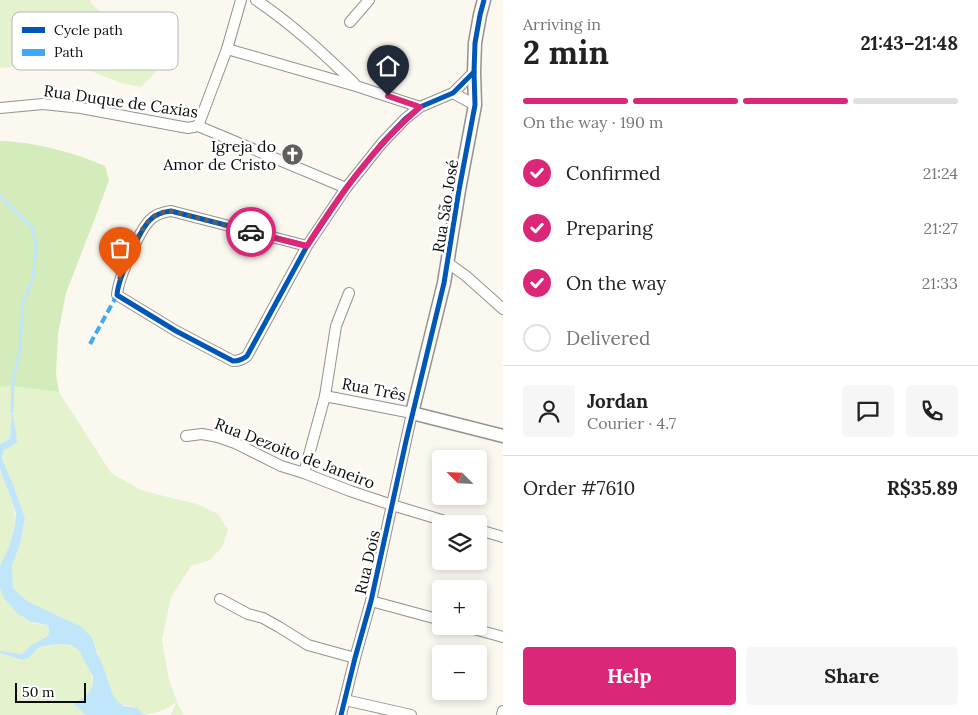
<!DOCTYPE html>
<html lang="en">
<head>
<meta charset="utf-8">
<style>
	:root { --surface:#fff; --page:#f6f6f6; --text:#222; --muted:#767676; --line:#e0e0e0; --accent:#db2777 }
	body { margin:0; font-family:Lora,serif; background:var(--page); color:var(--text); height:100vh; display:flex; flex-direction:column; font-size:19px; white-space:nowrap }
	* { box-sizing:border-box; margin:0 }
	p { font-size:16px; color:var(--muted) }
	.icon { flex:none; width:28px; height:28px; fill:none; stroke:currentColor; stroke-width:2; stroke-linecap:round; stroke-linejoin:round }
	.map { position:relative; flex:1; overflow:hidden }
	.details { display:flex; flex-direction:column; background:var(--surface); width:475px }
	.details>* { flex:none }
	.needle { width:32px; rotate:294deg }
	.fabs { position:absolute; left:432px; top:450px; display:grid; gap:10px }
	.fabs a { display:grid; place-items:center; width:55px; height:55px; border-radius:5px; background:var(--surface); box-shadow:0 2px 8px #0003; font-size:25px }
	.scale { position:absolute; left:15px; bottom:12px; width:71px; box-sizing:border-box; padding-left:5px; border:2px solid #0c0c0c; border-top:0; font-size:14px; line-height:18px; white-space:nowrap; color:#0c0c0c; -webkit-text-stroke:4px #fff; paint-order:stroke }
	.pin { position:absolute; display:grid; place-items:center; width:42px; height:42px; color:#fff; margin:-51px -21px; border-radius:50% 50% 50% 0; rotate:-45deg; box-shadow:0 0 5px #0007 }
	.pin .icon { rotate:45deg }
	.courier { position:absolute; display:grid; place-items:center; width:50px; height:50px; margin:-25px; border:4px solid #db2777; border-radius:50%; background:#fff; color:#222; box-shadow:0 1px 6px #0007 }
	.head em { font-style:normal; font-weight:800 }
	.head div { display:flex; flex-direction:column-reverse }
	.head { display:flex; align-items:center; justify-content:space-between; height:85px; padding:0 20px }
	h1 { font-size:32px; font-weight:800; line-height:38px }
	.bar { display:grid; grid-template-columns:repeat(4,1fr); gap:8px 5px; align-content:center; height:60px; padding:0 20px }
	.bar i { height:6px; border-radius:4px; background:var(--line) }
	.bar .current { background:var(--accent) }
	.bar p { grid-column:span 4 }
	.line { display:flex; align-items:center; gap:12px; padding:0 20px; border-top:1px solid var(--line) }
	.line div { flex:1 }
	.round { display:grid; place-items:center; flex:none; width:52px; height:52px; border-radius:5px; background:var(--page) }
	ol { padding:0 20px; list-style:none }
	li { display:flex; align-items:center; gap:15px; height:55px }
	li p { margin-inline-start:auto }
	li .icon { padding:5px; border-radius:50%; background:var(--accent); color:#fff; stroke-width:4 }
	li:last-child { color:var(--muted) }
	li i { width:28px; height:28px; border:2px solid var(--line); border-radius:50% }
	.action { display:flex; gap:10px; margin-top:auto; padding:10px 20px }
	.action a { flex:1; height:58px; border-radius:5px; background:var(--accent); color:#fff; font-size:20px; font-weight:800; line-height:58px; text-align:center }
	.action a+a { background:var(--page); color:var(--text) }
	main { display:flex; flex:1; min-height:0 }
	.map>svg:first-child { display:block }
	.green { fill:#e4f2cd }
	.forest { fill:#d4ebbb }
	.water { fill:#c2e6f9 }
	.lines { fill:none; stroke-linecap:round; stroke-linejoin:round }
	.stream { stroke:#c2e6f9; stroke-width:3 }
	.minor-casing { stroke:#94928f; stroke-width:12 }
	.tertiary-casing { stroke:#94928f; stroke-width:15 }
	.minor { stroke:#fefefd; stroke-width:10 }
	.tertiary { stroke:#fefefd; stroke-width:12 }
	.quiet { stroke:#3fa9f5; stroke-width:4; stroke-dasharray:8 4; stroke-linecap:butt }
	.cycleway-casing { stroke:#fff; stroke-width:8 }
	.cycleway { stroke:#0057b8; stroke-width:5 }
	.done { stroke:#605f5c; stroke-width:5; stroke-dasharray:0 9 }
	.route { stroke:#db2777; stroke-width:6 }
	.labels { text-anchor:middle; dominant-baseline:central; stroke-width:5; stroke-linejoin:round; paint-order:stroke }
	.street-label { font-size:16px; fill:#0c0c0c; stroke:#fff }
	.poi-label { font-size:16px; fill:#0c0c0c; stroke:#fff; text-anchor:end }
	.key { fill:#fff; stroke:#b6b6b6; stroke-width:1 }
	.key-label { font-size:14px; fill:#0c0c0c }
</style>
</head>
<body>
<main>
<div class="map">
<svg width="503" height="715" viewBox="0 0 503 715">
	<rect width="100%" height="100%" fill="#fbf8f0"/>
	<!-- green -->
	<g class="green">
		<path d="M0,0H90L91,3L108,19L142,44L156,72L141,87L121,83L91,71L47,66H26L0,68Z"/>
		<path d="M11,386L59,392L111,473L143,491L197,504L218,514L228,530L222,547L210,560L191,566L171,597L162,640L169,680L177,702L184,715H171L176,703C167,709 154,715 143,714C140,713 139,710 136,708C124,702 123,711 113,695L92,637L80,626L27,601L13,588L12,565L20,545L25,518L2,459L4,450L12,446V414L10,439L0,444V387Z"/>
		<path d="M0,470C12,499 21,515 9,547C7,554 2,561 0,569Z"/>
		<path d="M0,589C6,602 18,617 31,622C36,624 43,624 48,625L49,630L48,636L31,645L22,654L0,651Z"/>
		<path d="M61,644C67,645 72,645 77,648C82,652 94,677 93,684C92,693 82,698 75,704L86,715H0V653L22,660L29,658L39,647Z"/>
	</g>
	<!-- forest -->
	<path class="forest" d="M0,141C35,142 73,152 105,166L109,180L95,218L66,293L58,334L56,374L59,392L11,386L0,387Z"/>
	<!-- water -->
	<path class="water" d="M12,411L16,432L17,442L12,446L4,450L2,459L12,482L25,518L20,545L12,565L13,588L27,601L80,626L92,637L97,653L102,663L113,695L118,702L124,706L137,708L143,714L148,715H86L74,704L88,694L93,685V677L79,650L71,645L61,644L51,645L39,647L29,658L22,660L0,653V651L22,654L31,645L48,636L49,630L48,625L31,622L18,614L4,598L0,589V566L9,547L14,530L16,514L11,498L0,470V444L10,439Z"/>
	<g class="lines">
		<!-- stream -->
		<path class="stream" d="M0,196L33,228L36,249L33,278L23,302L20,349L13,381L12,411"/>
		<defs>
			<g id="minor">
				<path d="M256,0C292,24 323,53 354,83"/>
				<path d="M350,22L369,0"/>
				<path d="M227,49L356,86L420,107"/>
				<path d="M453,93L475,105"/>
				<path d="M0,108L43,104L81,108L188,128L198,126L346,188"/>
				<path d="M198,126L227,49L241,0"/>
				<path d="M307,246L171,211C163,212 156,214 150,220C139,231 118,279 117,295L176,331L233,361C239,361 242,360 247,356L307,246L346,188L382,143L405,119L420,107L453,93L474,72"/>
				<path d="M448,263L466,276L503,309"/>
				<path d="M325,396L412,413L371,601L355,658L341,715"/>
				<path d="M186,436L202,434L218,437L235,443L281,466L304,473L350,491L392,505L455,524"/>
				<path d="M304,473L325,396L336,326L349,293"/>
				<path d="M479,530L503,537"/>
				<path d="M220,599L248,614L263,618L279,627L308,645L355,658"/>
				<path d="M371,601L441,620"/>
				<path d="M463,626L503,637"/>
				<path d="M345,700L411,715"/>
				<path d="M502,715L503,711"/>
			</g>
			<path id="tertiary" d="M484,0L480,15L475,43L474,72L475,105L459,190L444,283L412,413L503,436"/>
		</defs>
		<!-- minor casing -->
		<use href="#minor" class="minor-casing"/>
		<!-- tertiary casing -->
		<use href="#tertiary" class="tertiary-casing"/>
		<!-- minor -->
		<use href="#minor" class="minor"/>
		<!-- tertiary -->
		<use href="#tertiary" class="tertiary"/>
		<!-- quiet -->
		<path class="quiet" d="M90,344L117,295"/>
		<defs>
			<g id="cycleway">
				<path d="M307,246L171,211C163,212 156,214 150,220C139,231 118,279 117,295L176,331L233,361C239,361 242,360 247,356L307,246L346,188L382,143L405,119L420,107L453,93L474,72"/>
				<path d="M341,715L355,658L371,601L406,441L444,283L459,190L475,105L474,72L475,43L480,15L484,0"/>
			</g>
		</defs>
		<!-- cycleway casing -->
		<use href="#cycleway" class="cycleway-casing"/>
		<!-- cycleway -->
		<use href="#cycleway" class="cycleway"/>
	</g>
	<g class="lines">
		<!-- done -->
		<path class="done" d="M120,278C128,259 140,222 159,213C163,212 167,212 171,211L251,232"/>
		<!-- route -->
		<path class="route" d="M251,232L307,246C339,196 374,146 420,107L388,96"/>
	</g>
	<!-- icons -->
	<defs>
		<symbol id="church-disc" viewBox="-11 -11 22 22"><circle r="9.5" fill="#605f5c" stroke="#fff"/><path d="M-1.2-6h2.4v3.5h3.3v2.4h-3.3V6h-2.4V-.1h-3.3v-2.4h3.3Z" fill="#fff"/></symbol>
	</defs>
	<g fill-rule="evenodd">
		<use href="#church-disc" x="280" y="142" width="25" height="25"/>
	</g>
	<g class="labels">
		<!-- street labels -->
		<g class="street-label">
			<text transform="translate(121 101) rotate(8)">Rua Duque de Caxias</text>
			<text transform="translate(445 206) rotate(-81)">Rua São José</text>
			<text transform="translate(374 389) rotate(11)">Rua Três</text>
			<text transform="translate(295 453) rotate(21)">Rua Dezoito de Janeiro</text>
			<text transform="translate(367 562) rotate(-77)">Rua Dois</text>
		</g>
		<!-- poi labels -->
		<g class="poi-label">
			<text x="276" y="146">Igreja do<tspan x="276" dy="18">Amor de Cristo</tspan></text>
		</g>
	</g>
	<!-- legend -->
	<rect x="12" y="12" width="166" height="58" rx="8" class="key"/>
	<rect x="22" y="27" width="23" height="6" fill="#0057b8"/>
	<rect x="22" y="49" width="23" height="7" fill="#3fa9f5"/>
	<g class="key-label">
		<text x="54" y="35">Cycle path</text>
		<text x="54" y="57">Path</text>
	</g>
</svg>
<div class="fabs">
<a><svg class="needle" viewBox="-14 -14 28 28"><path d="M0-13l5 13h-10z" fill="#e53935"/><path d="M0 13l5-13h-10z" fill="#767676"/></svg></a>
<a><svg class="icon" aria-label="layers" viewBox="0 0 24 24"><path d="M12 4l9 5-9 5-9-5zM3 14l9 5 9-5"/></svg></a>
<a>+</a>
<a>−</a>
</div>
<div class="scale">50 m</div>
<div class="pin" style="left:120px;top:278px;background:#ea580c"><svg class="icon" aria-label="bag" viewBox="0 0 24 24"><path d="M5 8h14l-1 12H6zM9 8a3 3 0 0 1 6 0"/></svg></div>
<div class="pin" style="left:388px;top:96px;background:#1f2937"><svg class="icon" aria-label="home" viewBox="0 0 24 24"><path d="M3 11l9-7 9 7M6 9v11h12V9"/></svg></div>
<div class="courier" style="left:251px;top:232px"><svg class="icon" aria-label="car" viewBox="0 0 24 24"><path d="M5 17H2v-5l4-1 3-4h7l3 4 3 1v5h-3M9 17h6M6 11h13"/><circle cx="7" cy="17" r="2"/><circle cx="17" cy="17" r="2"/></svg></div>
</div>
<section class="details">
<div class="head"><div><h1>2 min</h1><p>Arriving in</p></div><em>21:43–21:48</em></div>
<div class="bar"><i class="current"></i><i class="current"></i><i class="current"></i><i></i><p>On the way · 190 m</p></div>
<ol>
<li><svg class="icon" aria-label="check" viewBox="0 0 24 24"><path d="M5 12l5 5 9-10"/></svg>Confirmed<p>21:24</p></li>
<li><svg class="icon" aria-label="check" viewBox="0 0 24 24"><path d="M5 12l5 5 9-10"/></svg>Preparing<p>21:27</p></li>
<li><svg class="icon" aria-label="check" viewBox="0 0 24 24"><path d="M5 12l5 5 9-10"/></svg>On the way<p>21:33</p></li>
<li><i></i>Delivered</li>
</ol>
<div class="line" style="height:90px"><a class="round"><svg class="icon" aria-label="person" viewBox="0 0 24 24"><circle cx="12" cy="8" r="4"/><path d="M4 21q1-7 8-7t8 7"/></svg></a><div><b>Jordan</b><p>Courier · 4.7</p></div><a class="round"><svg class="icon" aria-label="chat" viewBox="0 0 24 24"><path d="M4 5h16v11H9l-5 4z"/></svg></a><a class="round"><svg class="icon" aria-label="phone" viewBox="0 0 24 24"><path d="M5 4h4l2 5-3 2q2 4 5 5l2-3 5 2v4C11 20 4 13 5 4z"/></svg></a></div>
<div class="line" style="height:65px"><div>Order #7610</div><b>R$35.89</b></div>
<div class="action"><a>Help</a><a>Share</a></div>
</section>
</main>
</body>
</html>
